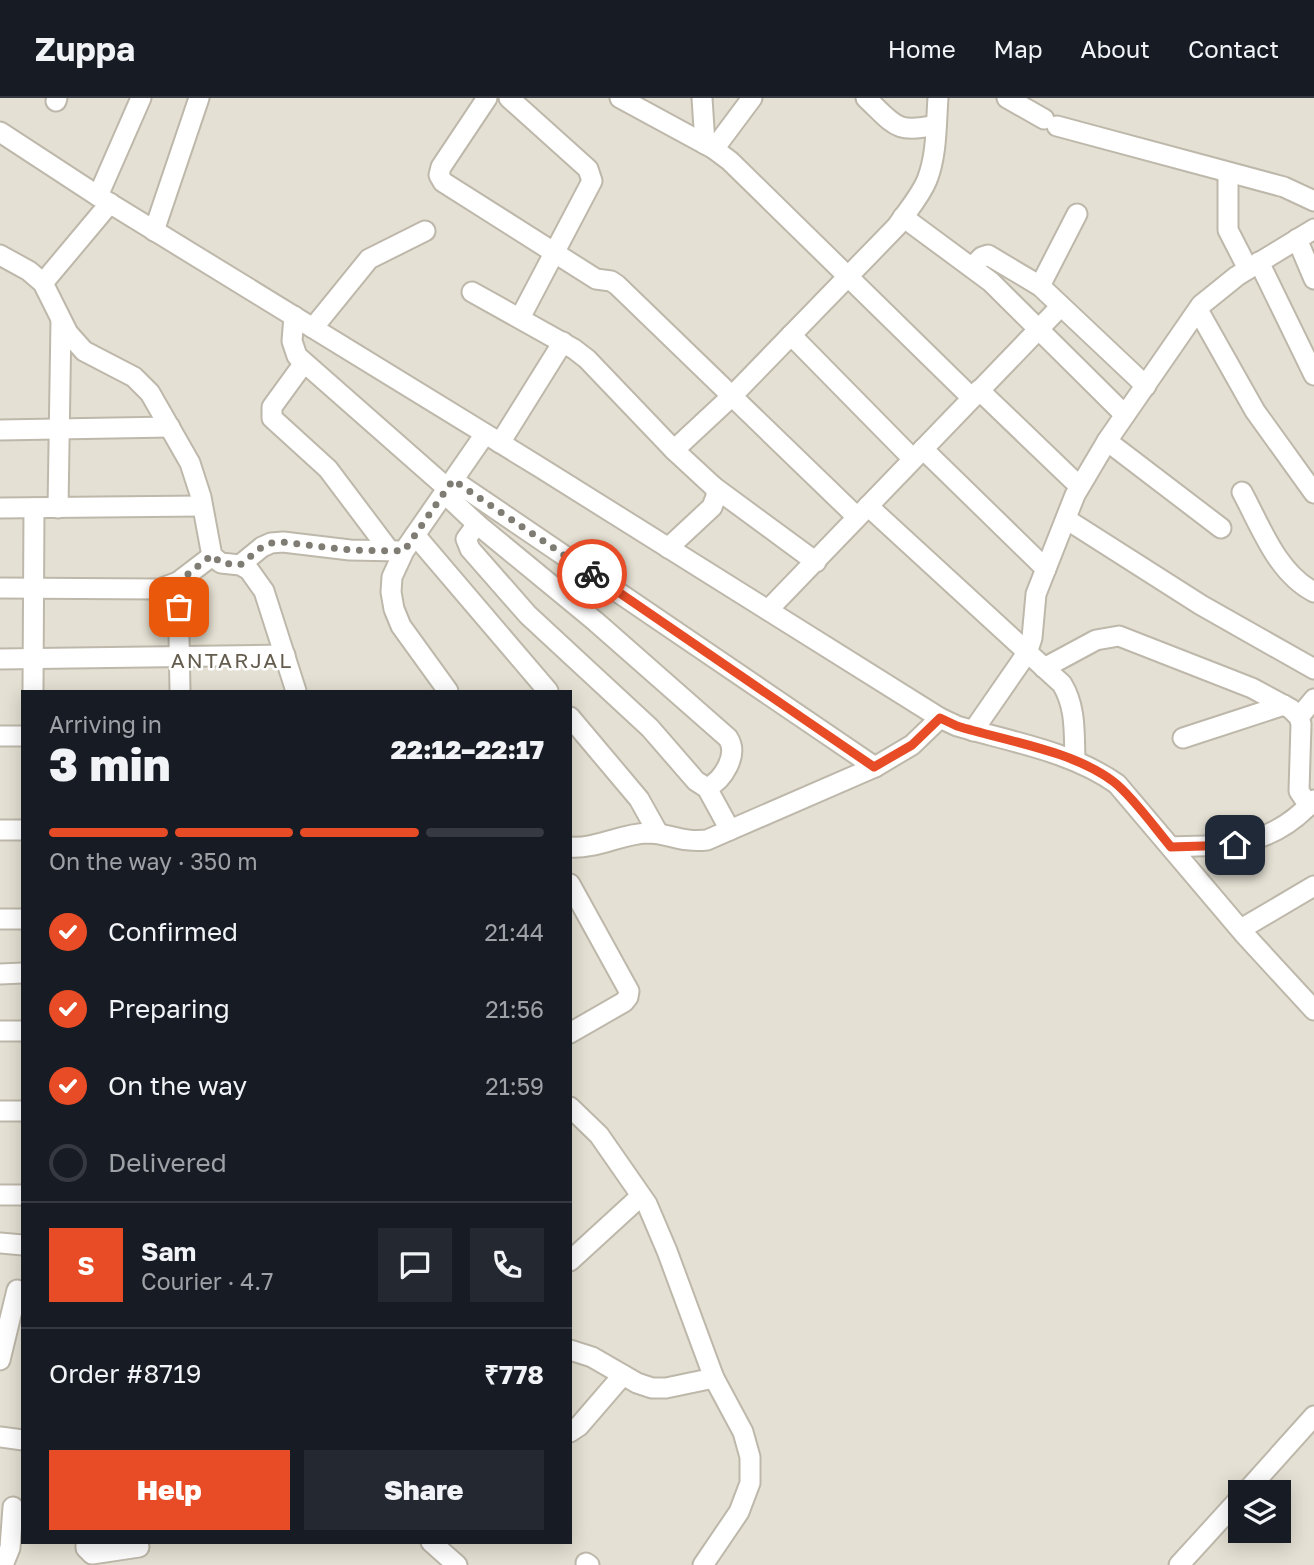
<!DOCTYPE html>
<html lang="en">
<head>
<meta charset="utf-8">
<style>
	:root { --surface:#171b24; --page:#242831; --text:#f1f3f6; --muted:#9ea1a6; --line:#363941; --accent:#e74c26 }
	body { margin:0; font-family:"Golos Text",sans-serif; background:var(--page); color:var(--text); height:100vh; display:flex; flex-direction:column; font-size:26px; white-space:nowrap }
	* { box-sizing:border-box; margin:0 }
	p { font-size:23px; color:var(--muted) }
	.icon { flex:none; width:38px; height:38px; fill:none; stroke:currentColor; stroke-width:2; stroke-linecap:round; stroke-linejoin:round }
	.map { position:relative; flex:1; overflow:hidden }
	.side { position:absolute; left:21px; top:592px; width:551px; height:854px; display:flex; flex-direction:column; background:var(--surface); border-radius:0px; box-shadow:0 4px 18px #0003 }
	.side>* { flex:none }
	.fabs { position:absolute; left:1228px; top:1382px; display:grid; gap:14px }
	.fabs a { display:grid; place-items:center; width:63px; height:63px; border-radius:0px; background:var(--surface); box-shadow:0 4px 18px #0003; font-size:35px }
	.pin { position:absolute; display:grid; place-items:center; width:60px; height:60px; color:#fff; margin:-30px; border-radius:14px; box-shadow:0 4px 10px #0006 }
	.courier { position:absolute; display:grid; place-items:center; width:70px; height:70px; margin:-35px; border:5px solid #e74c26; border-radius:50%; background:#fff; color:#222; box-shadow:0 2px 9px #0007 }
	.head em { font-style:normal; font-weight:800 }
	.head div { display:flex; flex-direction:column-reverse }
	.head { display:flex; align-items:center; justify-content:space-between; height:119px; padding:0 28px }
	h1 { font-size:46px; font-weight:800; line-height:52px }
	.bar { display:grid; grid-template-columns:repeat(4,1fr); gap:10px 7px; align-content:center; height:84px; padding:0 28px }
	.bar i { height:9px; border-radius:5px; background:var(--line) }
	.bar .current { background:var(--accent) }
	.bar p { grid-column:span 4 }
	.line { display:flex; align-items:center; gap:18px; padding:0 28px; border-top:2px solid var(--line) }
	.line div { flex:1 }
	.round { display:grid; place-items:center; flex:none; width:74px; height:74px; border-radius:0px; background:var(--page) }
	ol { padding:0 28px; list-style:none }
	li { display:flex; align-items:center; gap:21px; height:77px }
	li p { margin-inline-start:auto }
	li .icon { padding:7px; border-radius:50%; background:var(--accent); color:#fff; stroke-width:4 }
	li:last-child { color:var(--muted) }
	li i { width:38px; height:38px; border:4px solid var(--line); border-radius:50% }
	.button { display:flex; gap:14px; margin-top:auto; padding:14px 28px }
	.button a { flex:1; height:80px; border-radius:0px; background:var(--accent); color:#fff; font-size:28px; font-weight:800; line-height:80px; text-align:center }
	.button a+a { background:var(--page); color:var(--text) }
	header { display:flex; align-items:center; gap:42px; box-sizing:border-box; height:98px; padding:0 35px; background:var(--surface); border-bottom:2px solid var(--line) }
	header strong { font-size:33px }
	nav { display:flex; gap:38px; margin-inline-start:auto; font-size:24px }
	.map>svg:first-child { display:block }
	.residential { fill:#e4e0d3; fill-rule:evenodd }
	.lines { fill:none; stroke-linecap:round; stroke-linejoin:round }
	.minor-casing { stroke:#beb8ab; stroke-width:23 }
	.minor { stroke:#fff; stroke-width:19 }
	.done { stroke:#7f7c73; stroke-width:7; stroke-dasharray:0 12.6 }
	.route { stroke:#e74c26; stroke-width:9 }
	.labels { text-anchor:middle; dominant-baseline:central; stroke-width:5; stroke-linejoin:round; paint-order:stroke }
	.quarter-label { font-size:21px; letter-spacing:2px; fill:#645c4d; stroke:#fff }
</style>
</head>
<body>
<header>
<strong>Zuppa</strong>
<nav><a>Home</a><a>Map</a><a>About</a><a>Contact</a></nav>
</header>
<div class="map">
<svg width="1314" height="1467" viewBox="0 0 1314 1467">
	<rect width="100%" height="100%" fill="#f1eee5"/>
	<!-- residential -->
	<path class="residential" d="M0,0H1314V1467H0ZM23,593H570V1444H23ZM1241,1395H1279V1433H1241Z"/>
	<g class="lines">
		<defs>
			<g id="minor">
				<path d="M487,0L441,69L439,77L443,84L596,181L611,183L617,187L857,419"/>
				<path d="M509,0L588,71L592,83L520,220"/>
				<path d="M620,0L714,51L730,63L972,300"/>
				<path d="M702,0L705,46"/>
				<path d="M866,0C895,27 895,36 936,27"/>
				<path d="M1007,0L1044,21"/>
				<path d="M56,3L57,0"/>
				<path d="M1057,28L1284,89L1314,103"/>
				<path d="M0,34L98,98L541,370L940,620L957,628C1011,644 1070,653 1117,686L1245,837L1314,912"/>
				<path d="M714,51L752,0"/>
				<path d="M1228,75V132L1248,171"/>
				<path d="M98,98L141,0"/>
				<path d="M903,119L991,184L1125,317"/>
				<path d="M154,133L199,0"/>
				<path d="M1297,141L1314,181"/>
				<path d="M0,157L29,173L43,185L68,235L84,253L134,279L150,295L190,365L201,399L212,458L221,465L240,467L249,472L264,493L296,593"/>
				<path d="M1259,164L1314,277"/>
				<path d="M972,169L982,159L988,157L1040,188L1146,288"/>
				<path d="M43,185L110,105"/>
				<path d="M1040,188L1077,116"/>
				<path d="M472,194L574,251L587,261L674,352L732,298L897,128C907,113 920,99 927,82C937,57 936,26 938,0"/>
				<path d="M1198,212L1255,313L1314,395"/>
				<path d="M294,218L292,243L297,258L447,390"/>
				<path d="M313,230L369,161L425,133"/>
				<path d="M791,237L913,361"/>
				<path d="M304,265L272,309V320L328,371L389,452"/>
				<path d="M979,292L1079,388"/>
				<path d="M0,332L170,329"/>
				<path d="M1107,343L1221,430"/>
				<path d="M500,345L563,244"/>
				<path d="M923,351L1046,471"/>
				<path d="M453,382L875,669"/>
				<path d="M714,389L816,464"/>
				<path d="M1242,394C1261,429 1277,475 1314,494"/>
				<path d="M444,395L477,426L595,523L728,640C739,657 723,682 707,690"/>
				<path d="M868,408L1062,586C1076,609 1074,634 1075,661"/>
				<path d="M0,410L202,408"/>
				<path d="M58,410L61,222"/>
				<path d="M1066,421L1201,507L1314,571"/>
				<path d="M477,426L466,441L470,451L528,517L650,630L696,683L707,690L730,732"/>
				<path d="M415,437L548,593"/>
				<path d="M668,450L712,409L717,396L714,389L674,352"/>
				<path d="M240,467L262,449L271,445L283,444L350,452L399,453"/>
				<path d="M178,484L180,593"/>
				<path d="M0,490L159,491L178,484L212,458"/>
				<path d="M768,512L1061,208"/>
				<path d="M0,561L285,557"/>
				<path d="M1044,570L1096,542L1119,538L1252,590L1291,611L1299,619L1301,626L1299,693L1309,708"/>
				<path d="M33,593L34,410"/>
				<path d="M448,593L401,528L394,511L391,494L392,479L404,453L485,336"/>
				<path d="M570,619L639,701L658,735"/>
				<path d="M1299,619L1314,601"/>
				<path d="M973,633L1027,555L1032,540L1036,496L1075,397L1107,343L1201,207L1237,178L1314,131"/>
				<path d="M0,638H23"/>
				<path d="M1183,640L1284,607"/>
				<path d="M0,732H23"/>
				<path d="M570,749C596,751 621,736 647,735C669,735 681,745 707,742L875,669L912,647L940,620"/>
				<path d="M1171,749C1229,747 1271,750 1314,702"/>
				<path d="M570,786L629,893L628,899L624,904L570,935"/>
				<path d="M0,821H23"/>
				<path d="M1241,831L1314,788"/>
				<path d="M0,876L23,875"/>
				<path d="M0,933H23"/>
				<path d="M570,1009L599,1037L647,1106L667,1153L714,1280L743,1334L750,1359V1385L739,1414L703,1467"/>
				<path d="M0,1013H23"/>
				<path d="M0,1097H23"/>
				<path d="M0,1145L23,1147"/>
				<path d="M570,1163L641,1098"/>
				<path d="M570,1252L592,1259L637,1285L652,1290H666L714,1280"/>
				<path d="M0,1262L17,1192"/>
				<path d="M570,1334L579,1328L623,1277"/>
				<path d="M0,1339L23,1342"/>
				<path d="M1245,1395L1314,1318"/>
				<path d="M86,1444V1450L92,1456L139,1449"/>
				<path d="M431,1444L457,1467"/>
				<path d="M586,1465L589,1467"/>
				<path d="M3,1467L10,1450L13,1409"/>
				<path d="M1179,1467L1241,1399"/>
			</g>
		</defs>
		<!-- minor casing -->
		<use href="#minor" class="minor-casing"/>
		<!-- minor -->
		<use href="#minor" class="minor"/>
	</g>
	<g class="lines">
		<!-- done -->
		<path class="done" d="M179,509L178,484L212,457L221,465L240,467L262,449L271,445L283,444L350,452L404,453L453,382L592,476"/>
		<!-- route -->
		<path class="route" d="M592,476L874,669L912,647L940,620L957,628C1006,643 1074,653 1114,684C1134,700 1154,729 1171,749L1235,747"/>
	</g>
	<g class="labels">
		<!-- quarter labels -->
		<g class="quarter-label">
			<text x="232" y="562">ANTARJAL</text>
		</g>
	</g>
</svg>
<div class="fabs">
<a><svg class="icon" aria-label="layers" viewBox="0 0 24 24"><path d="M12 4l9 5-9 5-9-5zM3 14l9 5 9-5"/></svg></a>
</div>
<div class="pin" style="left:179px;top:509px;background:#ea580c"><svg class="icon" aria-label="bag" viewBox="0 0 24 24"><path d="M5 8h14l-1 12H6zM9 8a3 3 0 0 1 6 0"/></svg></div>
<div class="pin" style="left:1235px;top:747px;background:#1f2937"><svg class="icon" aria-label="home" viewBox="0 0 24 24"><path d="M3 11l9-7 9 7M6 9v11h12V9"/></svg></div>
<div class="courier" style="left:592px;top:476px"><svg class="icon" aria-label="bike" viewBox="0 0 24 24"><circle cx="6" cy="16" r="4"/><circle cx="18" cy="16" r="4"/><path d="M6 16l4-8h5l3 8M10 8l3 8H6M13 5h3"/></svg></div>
<section class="side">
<div class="head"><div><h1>3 min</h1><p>Arriving in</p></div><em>22:12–22:17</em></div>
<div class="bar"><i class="current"></i><i class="current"></i><i class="current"></i><i></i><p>On the way · 350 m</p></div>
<ol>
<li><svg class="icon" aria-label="check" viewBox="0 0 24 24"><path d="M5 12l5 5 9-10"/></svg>Confirmed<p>21:44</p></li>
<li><svg class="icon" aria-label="check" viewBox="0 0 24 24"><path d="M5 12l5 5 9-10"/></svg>Preparing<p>21:56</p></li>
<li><svg class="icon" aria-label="check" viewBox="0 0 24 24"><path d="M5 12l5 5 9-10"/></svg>On the way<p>21:59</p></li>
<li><i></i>Delivered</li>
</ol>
<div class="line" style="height:126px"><b class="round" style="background:var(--accent);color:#fff">S</b><div><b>Sam</b><p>Courier · 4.7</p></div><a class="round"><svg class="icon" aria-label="chat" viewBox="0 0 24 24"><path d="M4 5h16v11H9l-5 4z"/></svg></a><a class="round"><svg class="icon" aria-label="phone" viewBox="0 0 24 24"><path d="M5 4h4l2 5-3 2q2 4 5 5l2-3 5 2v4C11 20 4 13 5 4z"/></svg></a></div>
<div class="line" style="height:91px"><div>Order #8719</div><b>₹778</b></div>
<div class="button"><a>Help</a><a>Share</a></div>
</section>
</div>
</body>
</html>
